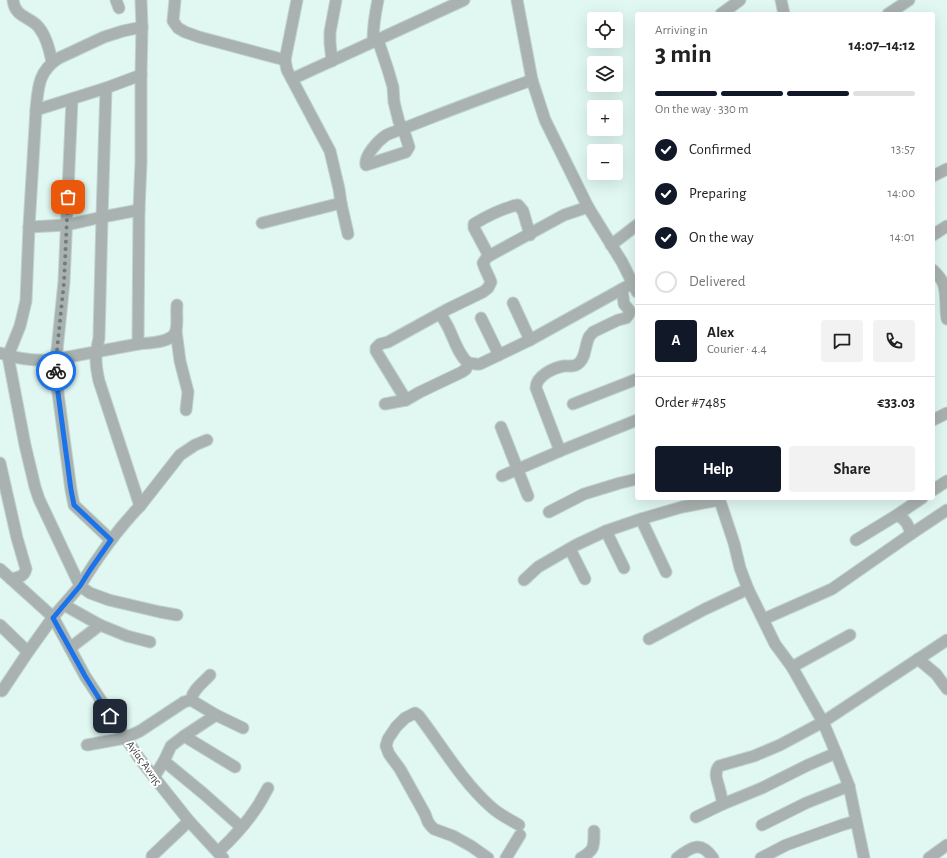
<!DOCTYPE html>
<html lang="en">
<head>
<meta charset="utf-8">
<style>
	:root { --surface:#fff; --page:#f2f2f2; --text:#222; --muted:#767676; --line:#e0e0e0; --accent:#111827 }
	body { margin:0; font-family:"Alegreya Sans",sans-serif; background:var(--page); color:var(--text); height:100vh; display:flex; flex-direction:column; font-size:15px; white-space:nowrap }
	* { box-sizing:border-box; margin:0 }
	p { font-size:13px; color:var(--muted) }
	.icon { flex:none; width:22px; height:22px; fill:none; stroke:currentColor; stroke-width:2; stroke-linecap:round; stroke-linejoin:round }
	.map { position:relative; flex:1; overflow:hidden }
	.side { position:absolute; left:635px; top:12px; width:300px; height:488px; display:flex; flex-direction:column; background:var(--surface); border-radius:4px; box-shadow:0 4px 16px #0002 }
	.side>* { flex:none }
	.tools { position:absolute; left:587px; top:12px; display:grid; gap:8px }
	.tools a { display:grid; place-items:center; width:36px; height:36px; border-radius:4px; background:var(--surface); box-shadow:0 4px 16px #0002; font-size:20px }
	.pin { position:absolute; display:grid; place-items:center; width:34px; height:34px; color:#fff; margin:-17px; border-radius:8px; box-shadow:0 2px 6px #0006 }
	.courier { position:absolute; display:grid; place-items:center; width:40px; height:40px; margin:-20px; border:3px solid #1a73e8; border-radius:50%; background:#fff; color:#222; box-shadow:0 1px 5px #0007 }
	.summary em { font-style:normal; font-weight:600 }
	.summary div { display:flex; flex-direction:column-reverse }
	.summary { display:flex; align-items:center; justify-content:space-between; height:68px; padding:0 20px }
	h1 { font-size:26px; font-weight:600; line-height:30px }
	.bar { display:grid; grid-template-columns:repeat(4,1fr); gap:6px 4px; align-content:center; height:48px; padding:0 20px }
	.bar i { height:5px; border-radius:3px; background:var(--line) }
	.bar .active { background:var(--accent) }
	.bar p { grid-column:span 4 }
	.line { display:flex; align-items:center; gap:10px; padding:0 20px; border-top:1px solid var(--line) }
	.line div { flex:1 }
	.round { display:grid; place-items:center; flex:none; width:42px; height:42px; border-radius:4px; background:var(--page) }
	ol { padding:0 20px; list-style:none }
	li { display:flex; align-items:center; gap:12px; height:44px }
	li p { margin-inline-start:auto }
	li .icon { padding:4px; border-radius:50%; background:var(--accent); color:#fff; stroke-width:4 }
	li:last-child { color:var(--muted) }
	li i { width:22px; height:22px; border:2px solid var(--line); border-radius:50% }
	.button { display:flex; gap:8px; margin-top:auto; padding:8px 20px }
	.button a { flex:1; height:46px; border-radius:4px; background:var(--accent); color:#fff; font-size:16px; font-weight:600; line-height:46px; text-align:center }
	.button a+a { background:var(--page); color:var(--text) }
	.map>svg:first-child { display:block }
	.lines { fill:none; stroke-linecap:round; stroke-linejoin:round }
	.minor-casing { stroke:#bed2cd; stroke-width:13 }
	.minor { stroke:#a9b2b0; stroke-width:11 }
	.done { stroke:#707e7b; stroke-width:4; stroke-dasharray:0 7.2 }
	.route { stroke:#1a73e8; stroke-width:5 }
	.labels { text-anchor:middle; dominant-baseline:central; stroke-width:4; stroke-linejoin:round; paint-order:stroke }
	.street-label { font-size:11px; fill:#343d3b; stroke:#fff }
</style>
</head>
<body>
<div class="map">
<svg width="947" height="858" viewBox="0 0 947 858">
	<rect width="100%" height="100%" fill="#e0f7f2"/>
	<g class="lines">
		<defs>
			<g id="minor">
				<path d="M13,0C15,19 32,16 40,29C47,38 50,52 52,62"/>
				<path d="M116,0L119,8"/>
				<path d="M175,0L173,21L178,28L185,32L199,37L285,60"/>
				<path d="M517,0L532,80L545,120L588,207L622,262L637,292"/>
				<path d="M781,0L784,14"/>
				<path d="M721,14L740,0"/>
				<path d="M888,14L909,0"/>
				<path d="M378,40L388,70L393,87L394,102L399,122L403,128L409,147L406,152L366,165C364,156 378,141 385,136C389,133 395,132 399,130C408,127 417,123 425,120C461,106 496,93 532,80"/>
				<path d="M373,42C373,28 375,14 378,0"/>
				<path d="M332,61L330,43V32L336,0"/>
				<path d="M292,79L464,0"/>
				<path d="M106,88L102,217L99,338C95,356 95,363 99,381L140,506C117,530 97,558 80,586L90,593L109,600L160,612L177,615"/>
				<path d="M72,99L64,282L56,360L58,393L71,490L74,505L111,540"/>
				<path d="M36,110C38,88 38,71 59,58L104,37L123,31L142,27L141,0"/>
				<path d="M933,176L947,169"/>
				<path d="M341,203L348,234"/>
				<path d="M262,223L341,203L339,189L330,151L287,70L285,60L297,0"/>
				<path d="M29,227L67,225L102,217L139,210"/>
				<path d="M933,235L947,226"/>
				<path d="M611,245L637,225"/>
				<path d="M489,256L474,228V224C485,217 505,207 518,205L523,211L530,235"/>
				<path d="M933,270C937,274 941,278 943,283C947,292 945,309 947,319"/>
				<path d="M513,303L530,340"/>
				<path d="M440,314C443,318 446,323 448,327C454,339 458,354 468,363"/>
				<path d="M481,318L499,355"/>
				<path d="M176,331L180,361L188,392L186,410"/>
				<path d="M138,344C148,343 174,343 176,330C178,322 176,313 177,305"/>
				<path d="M0,353C17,359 34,361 52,360L138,344L139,210L141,162V75L142,27"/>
				<path d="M406,400L376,351V348L380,344L388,342L448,309L483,292L488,288L491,282C489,276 485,270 483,263L487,257L564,215L588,207"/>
				<path d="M385,404L406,400L420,392L462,372L466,369L468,363C473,363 476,365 480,364L530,340L633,283"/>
				<path d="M573,404L637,379"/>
				<path d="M933,420L947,413"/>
				<path d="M501,427L528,496"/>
				<path d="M560,451L536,388C536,376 553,368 564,366C569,366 575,367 579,363C586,357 585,345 589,337C590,335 592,334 593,332L618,320L626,318L629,314L630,311L624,304L622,289"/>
				<path d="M0,463L17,538L26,569C24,577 19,577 11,579"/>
				<path d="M502,476L560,451L637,420"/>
				<path d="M933,490L947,481"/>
				<path d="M719,498L734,543L740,568L748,589L775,644L792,667L823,722L836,753L849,786L864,858"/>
				<path d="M140,506L180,455L195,445L207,440"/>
				<path d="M549,512L584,494L620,483L637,479"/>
				<path d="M897,515C906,520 908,524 911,534"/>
				<path d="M641,519L666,572"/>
				<path d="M606,531L624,568"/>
				<path d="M856,540L897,515L922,498"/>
				<path d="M570,549L585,579"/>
				<path d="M0,569L53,617L85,676L139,758L189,821L223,858"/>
				<path d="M524,580L538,567L576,545L606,531L641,519L682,507L719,500"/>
				<path d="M64,605L100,625L127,636L150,642"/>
				<path d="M764,619L832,589L911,534L947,510"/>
				<path d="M0,625L28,652"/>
				<path d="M649,639L705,609L748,589"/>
				<path d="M70,648L100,625"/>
				<path d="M918,659L936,674L947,689"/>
				<path d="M792,667L850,635"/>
				<path d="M2,691L28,652L53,617L80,586L39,499L35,487L25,445L8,356L20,326L26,301L29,227L36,110L106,88L141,75"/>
				<path d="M191,700C193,689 203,683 210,675"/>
				<path d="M184,736L235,767"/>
				<path d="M87,745L125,738L140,731L184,702L191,700L216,715L243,728"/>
				<path d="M164,761L204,794L241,827"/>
				<path d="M154,777L164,761L171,746L184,736L216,715"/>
				<path d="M723,804C722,800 721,795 720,791C718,782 713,774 719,766L754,756L780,745L823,722L947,640"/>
				<path d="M696,817L723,804L762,788L808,765L836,753"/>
				<path d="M762,825L806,803L849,786"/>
				<path d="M218,852C232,839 246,824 257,807C261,801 264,795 268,788"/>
				<path d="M152,856L189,821"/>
				<path d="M488,858L471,846L453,836L434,829L431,826L428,822L425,814L400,769L389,754L386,746L388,739L396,727L405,718L415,713L419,716C442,746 462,781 490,806C498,814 509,819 519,825"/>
				<path d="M506,858L520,835"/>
				<path d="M581,858C595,850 594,846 594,831"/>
				<path d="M677,858C692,846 701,841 713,858"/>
				<path d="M761,858L786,845L842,825L856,821"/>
				<path d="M929,858L947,845"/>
			</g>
		</defs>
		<!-- minor casing -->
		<use href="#minor" class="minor-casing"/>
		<!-- minor -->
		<use href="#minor" class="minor"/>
	</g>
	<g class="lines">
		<!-- done -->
		<path class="done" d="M56,371V360L64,282L68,197"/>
		<!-- route -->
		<path class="route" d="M56,371L58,393L71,490L74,505L111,540L90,570L80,586L53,618L85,676L110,716"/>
	</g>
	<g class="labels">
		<!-- street labels -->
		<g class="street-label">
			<text transform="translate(144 763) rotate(54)">Αγίας Άννης</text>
		</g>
	</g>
</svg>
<div class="tools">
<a><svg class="icon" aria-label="locate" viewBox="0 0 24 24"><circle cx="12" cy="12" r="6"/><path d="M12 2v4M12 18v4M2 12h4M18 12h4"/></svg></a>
<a><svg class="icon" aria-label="layers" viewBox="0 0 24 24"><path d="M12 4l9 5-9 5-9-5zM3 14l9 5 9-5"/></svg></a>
<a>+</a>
<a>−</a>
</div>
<div class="pin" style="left:68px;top:197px;background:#ea580c"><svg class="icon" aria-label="bag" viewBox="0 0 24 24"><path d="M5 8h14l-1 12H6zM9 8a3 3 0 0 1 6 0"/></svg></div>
<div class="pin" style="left:110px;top:716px;background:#1f2937"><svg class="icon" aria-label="home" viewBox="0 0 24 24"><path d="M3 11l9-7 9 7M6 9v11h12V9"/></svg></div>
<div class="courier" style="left:56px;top:371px"><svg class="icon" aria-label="bike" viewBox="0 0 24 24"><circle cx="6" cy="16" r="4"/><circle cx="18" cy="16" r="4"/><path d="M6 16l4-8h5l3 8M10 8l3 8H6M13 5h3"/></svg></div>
<section class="side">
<div class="summary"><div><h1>3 min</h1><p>Arriving in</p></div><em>14:07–14:12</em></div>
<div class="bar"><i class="active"></i><i class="active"></i><i class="active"></i><i></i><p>On the way · 330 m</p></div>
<ol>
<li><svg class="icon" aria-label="check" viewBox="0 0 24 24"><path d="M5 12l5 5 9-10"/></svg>Confirmed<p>13:57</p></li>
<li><svg class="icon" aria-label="check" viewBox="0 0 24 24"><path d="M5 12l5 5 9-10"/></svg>Preparing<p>14:00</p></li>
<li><svg class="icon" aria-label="check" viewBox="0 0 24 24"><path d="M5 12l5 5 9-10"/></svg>On the way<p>14:01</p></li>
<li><i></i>Delivered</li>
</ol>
<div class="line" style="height:72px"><b class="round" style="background:var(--accent);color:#fff">A</b><div><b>Alex</b><p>Courier · 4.4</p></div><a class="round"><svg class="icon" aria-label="chat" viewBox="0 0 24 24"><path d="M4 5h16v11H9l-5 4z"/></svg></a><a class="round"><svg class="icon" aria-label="phone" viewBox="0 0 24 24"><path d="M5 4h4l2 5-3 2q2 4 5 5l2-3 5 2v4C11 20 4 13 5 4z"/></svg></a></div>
<div class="line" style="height:52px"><div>Order #7485</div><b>€33.03</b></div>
<div class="button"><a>Help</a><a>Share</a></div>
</section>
</div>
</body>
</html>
